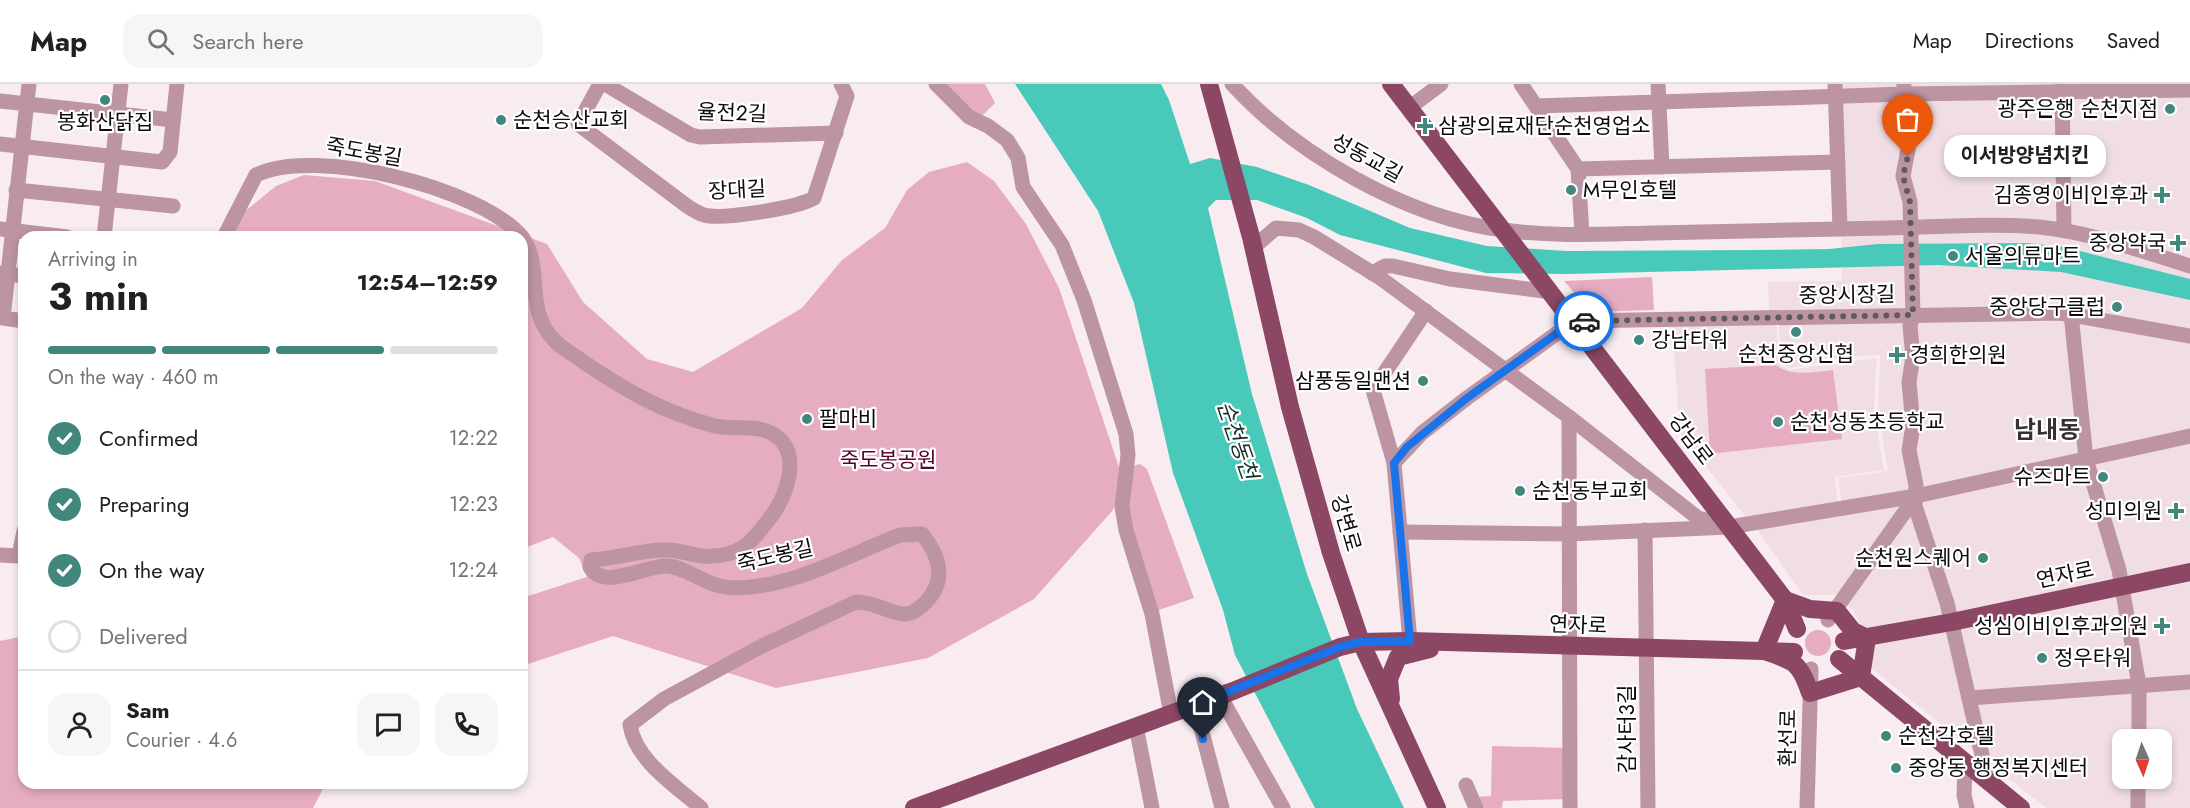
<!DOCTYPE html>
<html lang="en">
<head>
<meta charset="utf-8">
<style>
	:root { --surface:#fff; --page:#f6f6f6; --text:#202124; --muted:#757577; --line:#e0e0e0; --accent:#42877e }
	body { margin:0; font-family:Jost,"Noto Sans KR",sans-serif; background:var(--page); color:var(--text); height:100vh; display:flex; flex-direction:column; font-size:22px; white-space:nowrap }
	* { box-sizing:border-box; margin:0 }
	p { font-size:20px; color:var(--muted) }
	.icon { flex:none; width:33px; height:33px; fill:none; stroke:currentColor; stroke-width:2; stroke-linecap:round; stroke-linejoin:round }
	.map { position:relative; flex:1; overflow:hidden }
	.sheet { position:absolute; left:18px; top:147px; width:510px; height:558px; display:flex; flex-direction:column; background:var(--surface); border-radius:18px; box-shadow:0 3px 9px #0003 }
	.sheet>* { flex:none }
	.needle { width:39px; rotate:177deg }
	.buttons { position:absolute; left:2112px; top:645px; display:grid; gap:12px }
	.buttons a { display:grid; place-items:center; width:60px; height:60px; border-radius:12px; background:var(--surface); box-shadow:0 3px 9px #0003; font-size:30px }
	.pin { position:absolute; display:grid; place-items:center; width:51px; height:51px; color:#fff; margin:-62px -26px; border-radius:50% 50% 50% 0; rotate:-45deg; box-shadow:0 0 6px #0007 }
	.pin .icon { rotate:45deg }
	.courier { position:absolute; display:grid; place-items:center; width:60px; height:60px; margin:-30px; border:4px solid #1a73e8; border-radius:50%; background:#fff; color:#222; box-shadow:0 2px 8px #0007 }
	.bubble { position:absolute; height:42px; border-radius:18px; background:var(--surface); box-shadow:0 3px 9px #0003; font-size:20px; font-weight:700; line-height:42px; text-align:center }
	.overview em { font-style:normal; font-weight:700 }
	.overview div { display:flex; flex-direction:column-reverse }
	.overview { display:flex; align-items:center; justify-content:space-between; height:102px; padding:0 30px }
	h1 { font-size:39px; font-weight:700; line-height:45px }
	.bar { display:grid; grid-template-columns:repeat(4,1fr); gap:9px 6px; align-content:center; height:72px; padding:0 30px }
	.bar i { height:8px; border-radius:4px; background:var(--line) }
	.bar .active { background:var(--accent) }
	.bar p { grid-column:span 4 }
	.line { display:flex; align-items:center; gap:15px; padding:0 30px; border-top:2px solid var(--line) }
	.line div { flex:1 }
	.round { display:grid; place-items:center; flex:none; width:63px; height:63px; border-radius:18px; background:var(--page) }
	ol { padding:0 30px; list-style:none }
	li { display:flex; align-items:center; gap:18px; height:66px }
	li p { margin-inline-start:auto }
	li .icon { padding:6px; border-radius:50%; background:var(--accent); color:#fff; stroke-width:4 }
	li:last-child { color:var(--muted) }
	li i { width:33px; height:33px; border:3px solid var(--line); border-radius:50% }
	header { display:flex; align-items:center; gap:36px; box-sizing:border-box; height:84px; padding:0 30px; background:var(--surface); border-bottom:2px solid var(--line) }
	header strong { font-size:28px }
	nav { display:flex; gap:33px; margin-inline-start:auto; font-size:21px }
	.search { width:420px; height:54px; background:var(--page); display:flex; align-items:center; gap:15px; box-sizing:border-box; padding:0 21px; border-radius:18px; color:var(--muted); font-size:22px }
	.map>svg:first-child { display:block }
	.built { fill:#f1dee5; fill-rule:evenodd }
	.green { fill:#e6adc2 }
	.water { fill:#49c9ba }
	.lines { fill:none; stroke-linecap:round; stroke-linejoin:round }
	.minor { stroke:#bc94a2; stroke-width:15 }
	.major { stroke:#8b4763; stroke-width:18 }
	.done { stroke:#605a5c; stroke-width:6; stroke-dasharray:0 10.8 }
	.route { stroke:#1a73e8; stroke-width:8 }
	.poi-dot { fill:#42877e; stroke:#fff; stroke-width:2 }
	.labels { text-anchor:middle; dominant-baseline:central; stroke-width:4.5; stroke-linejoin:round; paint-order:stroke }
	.poi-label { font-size:21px; fill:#0e0b0c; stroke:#fff; text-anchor:start }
	.street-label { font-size:21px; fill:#0e0b0c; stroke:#fff }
	.park-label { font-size:21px; fill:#53032e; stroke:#fff }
	.water-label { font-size:22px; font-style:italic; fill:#182e2b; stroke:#fff }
	.quarter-label { font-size:24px; font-weight:bold; fill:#382f32; stroke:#fff }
</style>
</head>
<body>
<header>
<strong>Map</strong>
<div class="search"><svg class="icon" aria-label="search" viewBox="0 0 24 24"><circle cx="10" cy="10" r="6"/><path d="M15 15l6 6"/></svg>Search here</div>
<nav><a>Map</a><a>Directions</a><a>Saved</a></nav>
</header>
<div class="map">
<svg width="2190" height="724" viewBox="0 0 2190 724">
	<rect width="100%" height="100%" fill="#f8ecf0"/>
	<!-- built -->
	<g class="built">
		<path d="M1840,0H2190V724H2046L1867,581L1862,545L1853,527L1837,511H1803L1749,434L1842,421L1838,394L1888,387L1878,328L1880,271L1845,273L1790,284L1781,280L1778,227H1769L1768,198L1842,197ZM2122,656H2162V694H2122Z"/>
		<path d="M1776,236L1780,281L1789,286L1877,274L1874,326L1884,386L1835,393L1838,420L1745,432L1680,349L1672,240Z"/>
	</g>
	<!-- green -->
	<g class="green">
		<path d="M944,0H985L995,19L979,35Z"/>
		<path d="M967,78L994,97L1026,140L1059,204L1120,386V405L1113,426L1034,515L928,574L776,604L613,552L522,582V514L587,493L579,474L553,453L522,465V153H233L243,129L276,102L304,91L375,97L547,160L583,218L647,275L693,288L802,224L842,176L885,144L907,106L929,88Z"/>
		<path d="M1652,193L1654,226L1591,228L1564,197Z"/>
		<path d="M1776,281C1791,293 1815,288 1833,286L1842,355L1710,370L1705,285Z"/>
		<path d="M1140,380L1147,385L1194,514L1156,527L1126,430L1133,382Z"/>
		<circle cx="1818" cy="559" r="13"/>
		<path d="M24,552V699H326L313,724H0V557Z"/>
		<path d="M1492,662L1566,664L1567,715L1503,717L1502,724H1480L1475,713L1491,712Z"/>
	</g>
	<!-- water -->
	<path class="water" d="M1015,0H1161L1169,16L1190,80L1210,74L1257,83L1309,101L1410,144L1487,162L1566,167L1754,166L1829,165L1878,160L2027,159L2064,163L2190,195V216L2061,188L1938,181L1567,190L1486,189L1340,151L1307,134L1257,116H1216L1208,124L1252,310L1307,490L1357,625L1404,724H1315L1235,571L1223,526L1173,389L1134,219L1098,127Z"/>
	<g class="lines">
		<!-- minor -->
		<g class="minor">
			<path d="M600,0L578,40L687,122C692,125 698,129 704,131C723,136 797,124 814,114L847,12L841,0"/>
			<path d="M605,0L691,51L700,53L836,49"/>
			<path d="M936,0L969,33L988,42L1007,56L1018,74L1023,103L1062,161L1084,216L1126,350L1128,371L1122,423L1126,446L1152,530L1171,630"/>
			<path d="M1232,0C1297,71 1407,134 1503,146C1554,153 1604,150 1655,149C1732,147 1810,146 1887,144C1938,143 1988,139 2039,143C2090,148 2141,167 2190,182"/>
			<path d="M1521,0L1578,85L1582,150"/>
			<path d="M1658,0L1662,83"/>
			<path d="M1835,0L1840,145"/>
			<path d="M1904,0L1902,36L1909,60L1903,92L1910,118L1913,231L1910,242L1913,273L1909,298L1913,342L1909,366L1916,401L1915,422L1947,519L1988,697"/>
			<path d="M2062,0L2064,146"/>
			<path d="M0,17L173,36"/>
			<path d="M1536,22L1905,10L2190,6"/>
			<path d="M1409,24L1441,0"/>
			<path d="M0,60L162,78L170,68L177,0"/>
			<path d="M1578,85L1838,78"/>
			<path d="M16,106L173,122"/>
			<path d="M0,145L67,153"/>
			<path d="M104,153L121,0"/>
			<path d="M224,153L256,91C314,62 481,104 522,153"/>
			<path d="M522,153C545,184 522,225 556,258C564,266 576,272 585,279C628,308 665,329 715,342C732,346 756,340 773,350C804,368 786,413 770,434C750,460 739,474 703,472C691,471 680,466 667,466C642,465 617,475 591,476L590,483C603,507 644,482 666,482C687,482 706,504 735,504C794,503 846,472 900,451L922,450C940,472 947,496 926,518C921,523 915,529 906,530C893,531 876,518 856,518L760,563L664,615L630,641C635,676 676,702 701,724"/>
			<path d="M1254,163L1276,144L1299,146L1314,153L1379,193L1569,333L1570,724"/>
			<path d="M0,189L24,192"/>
			<path d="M1372,189L1385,182H1393L1450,195L1551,208"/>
			<path d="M2071,230L2086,375L2119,486L2139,601V656"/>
			<path d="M24,237L3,234L29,0"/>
			<path d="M1569,333L1698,434L1717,439"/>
			<path d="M1394,379L1373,306L1426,227"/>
			<path d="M1645,446L1648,724"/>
			<path d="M1400,448L1569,450L1729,443L1916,412L2190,352"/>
			<path d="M0,471L19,472L24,447"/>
			<path d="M1828,536L1916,412"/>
			<path d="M1410,557L1394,379L1422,349L1467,314L1574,237L2061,229L2190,252"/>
			<path d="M1220,612L1283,724"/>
			<path d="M1970,614L2190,598"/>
			<path d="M1195,621L1222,724"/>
			<path d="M1136,642L1152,724"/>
			<path d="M1965,680L1964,711L1967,724"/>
			<path d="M1466,701L1476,724"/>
			<path d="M1807,724L1811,585"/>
			<path d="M2138,724V694"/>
		</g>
		<!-- major -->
		<g class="major">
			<path d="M1209,0L1251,153L1290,323L1331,469L1361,558L1437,724"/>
			<path d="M1391,0L1785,516L1797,545"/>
			<path d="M1785,516L1810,525L1837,527L1853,547L1867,554L1861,593L1810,609C1800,578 1794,577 1764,567Z"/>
			<path d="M1844,557L1952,538L2190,488"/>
			<path d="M1839,575L2021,724"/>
			<path d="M1391,615L1389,595L1398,573L1430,565"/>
			<path d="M914,724L1233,607L1340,563L1361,558L1410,557L1794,568"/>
		</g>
	</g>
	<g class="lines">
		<!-- done -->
		<path class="done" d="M1584,237L1913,231L1910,118L1903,92L1908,72"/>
		<!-- route -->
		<path class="route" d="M1203,655L1195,621L1340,563L1360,558L1410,557L1394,379L1407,363L1467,314L1574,237H1584"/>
	</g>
	<!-- markers -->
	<g class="poi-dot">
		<circle cx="105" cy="16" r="6"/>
		<circle cx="2170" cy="25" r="6"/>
		<circle cx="501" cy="36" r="6"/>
		<path d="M1422 33h6v6h6v6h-6v6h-6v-6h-6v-6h6z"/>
		<circle cx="1571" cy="106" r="6"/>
		<path d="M2159 102h6v6h6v6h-6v6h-6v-6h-6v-6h6z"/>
		<path d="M2175 150h6v6h6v6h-6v6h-6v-6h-6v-6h6z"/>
		<circle cx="1953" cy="172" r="6"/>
		<circle cx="2117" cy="223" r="6"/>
		<circle cx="1796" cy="248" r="6"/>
		<circle cx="1639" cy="256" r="6"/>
		<path d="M1894 262h6v6h6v6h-6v6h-6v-6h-6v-6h6z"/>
		<circle cx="1423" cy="297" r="6"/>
		<circle cx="807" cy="335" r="6"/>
		<circle cx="1778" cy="338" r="6"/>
		<circle cx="2103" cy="393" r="6"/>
		<circle cx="1520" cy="407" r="6"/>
		<path d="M2173 418h6v6h6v6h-6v6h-6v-6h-6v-6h6z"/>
		<circle cx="1983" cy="474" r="6"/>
		<path d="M2159 533h6v6h6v6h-6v6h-6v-6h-6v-6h6z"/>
		<circle cx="2042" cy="574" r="6"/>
		<circle cx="1886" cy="652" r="6"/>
		<circle cx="1896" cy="684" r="6"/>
	</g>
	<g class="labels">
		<!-- poi labels -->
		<g class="poi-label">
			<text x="2158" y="25" text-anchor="end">광주은행 순천지점</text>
			<text x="513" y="36">순천승산교회</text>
			<text x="105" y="38" text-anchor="middle">봉화산닭집</text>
			<text x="1438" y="42">삼광의료재단순천영업소</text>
			<text x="1583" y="106">M무인호텔</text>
			<text x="2148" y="111" text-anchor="end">김종영이비인후과</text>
			<text x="2166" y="159" text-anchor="end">중앙약국</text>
			<text x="1965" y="172">서울의류마트</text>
			<text x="2105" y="223" text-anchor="end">중앙당구클럽</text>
			<text x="1651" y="256">강남타워</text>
			<text x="1796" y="270" text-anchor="middle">순천중앙신협</text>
			<text x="1910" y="271">경희한의원</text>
			<text x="1411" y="297" text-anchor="end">삼풍동일맨션</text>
			<text x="819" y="335">팔마비</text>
			<text x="1790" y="338">순천성동초등학교</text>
			<text x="2091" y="393" text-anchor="end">슈즈마트</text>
			<text x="1532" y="407">순천동부교회</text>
			<text x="2162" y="427" text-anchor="end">성미의원</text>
			<text x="1971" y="474" text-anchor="end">순천원스퀘어</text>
			<text x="2148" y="542" text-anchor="end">성심이비인후과의원</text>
			<text x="2054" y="574">정우타워</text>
			<text x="1898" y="652">순천각호텔</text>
			<text x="1908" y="684">중앙동 행정복지센터</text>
		</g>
		<!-- street labels -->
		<g class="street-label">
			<text transform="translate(732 29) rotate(2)">율전2길</text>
			<text transform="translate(364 68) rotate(10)">죽도봉길</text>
			<text transform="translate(1367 74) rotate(29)">성동교길</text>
			<text transform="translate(737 106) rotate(-3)">장대길</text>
			<text transform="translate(1847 211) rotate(-1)">중앙시장길</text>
			<text transform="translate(1691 355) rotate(53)">강남로</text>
			<text transform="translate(1346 439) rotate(74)">강변로</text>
			<text transform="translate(775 472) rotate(-13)">죽도봉길</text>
			<text transform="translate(2065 491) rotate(-12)">연자로</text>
			<text transform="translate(1578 541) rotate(2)">연자로</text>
			<text transform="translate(1627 645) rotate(-90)">감사터3길</text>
			<text transform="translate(1788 654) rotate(-89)">환선로</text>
		</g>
		<!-- park labels -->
		<g class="park-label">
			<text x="888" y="376">죽도봉공원</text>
		</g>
		<!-- water labels -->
		<g class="water-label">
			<text transform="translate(1238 356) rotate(71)">순천동천</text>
		</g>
		<!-- quarter labels -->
		<g class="quarter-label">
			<text x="2047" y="345">남내동</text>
		</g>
	</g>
</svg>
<div class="buttons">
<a><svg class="needle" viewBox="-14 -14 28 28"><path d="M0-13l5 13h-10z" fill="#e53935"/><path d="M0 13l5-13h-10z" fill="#757577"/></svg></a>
</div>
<div class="pin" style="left:1908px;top:72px;background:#ea580c"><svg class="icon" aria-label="bag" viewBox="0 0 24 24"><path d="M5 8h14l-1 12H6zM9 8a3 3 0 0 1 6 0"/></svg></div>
<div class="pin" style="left:1203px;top:655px;background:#1f2937"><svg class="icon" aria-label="home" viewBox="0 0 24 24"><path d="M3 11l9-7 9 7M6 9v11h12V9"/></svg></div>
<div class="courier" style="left:1584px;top:237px"><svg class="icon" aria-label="car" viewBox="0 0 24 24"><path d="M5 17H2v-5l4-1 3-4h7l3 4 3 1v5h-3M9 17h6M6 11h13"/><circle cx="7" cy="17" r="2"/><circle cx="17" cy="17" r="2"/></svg></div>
<div class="bubble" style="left:1944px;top:51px;width:162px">이서방양념치킨</div>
<section class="sheet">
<div class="overview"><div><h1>3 min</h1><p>Arriving in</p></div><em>12:54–12:59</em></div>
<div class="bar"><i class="active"></i><i class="active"></i><i class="active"></i><i></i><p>On the way · 460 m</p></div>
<ol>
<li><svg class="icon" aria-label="check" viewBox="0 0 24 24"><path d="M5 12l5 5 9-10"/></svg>Confirmed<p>12:22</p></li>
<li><svg class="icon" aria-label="check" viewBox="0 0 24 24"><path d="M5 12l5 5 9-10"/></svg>Preparing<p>12:23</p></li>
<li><svg class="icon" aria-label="check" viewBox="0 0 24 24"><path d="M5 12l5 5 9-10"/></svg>On the way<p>12:24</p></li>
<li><i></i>Delivered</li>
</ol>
<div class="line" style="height:108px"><a class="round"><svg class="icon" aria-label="person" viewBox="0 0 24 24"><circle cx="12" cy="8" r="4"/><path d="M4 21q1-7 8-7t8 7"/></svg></a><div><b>Sam</b><p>Courier · 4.6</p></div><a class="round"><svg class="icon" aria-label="chat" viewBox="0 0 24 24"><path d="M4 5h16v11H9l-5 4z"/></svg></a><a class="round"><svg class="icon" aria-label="phone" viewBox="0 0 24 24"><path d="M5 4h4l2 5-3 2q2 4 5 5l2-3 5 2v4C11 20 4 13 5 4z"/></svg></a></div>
</section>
</div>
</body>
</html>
